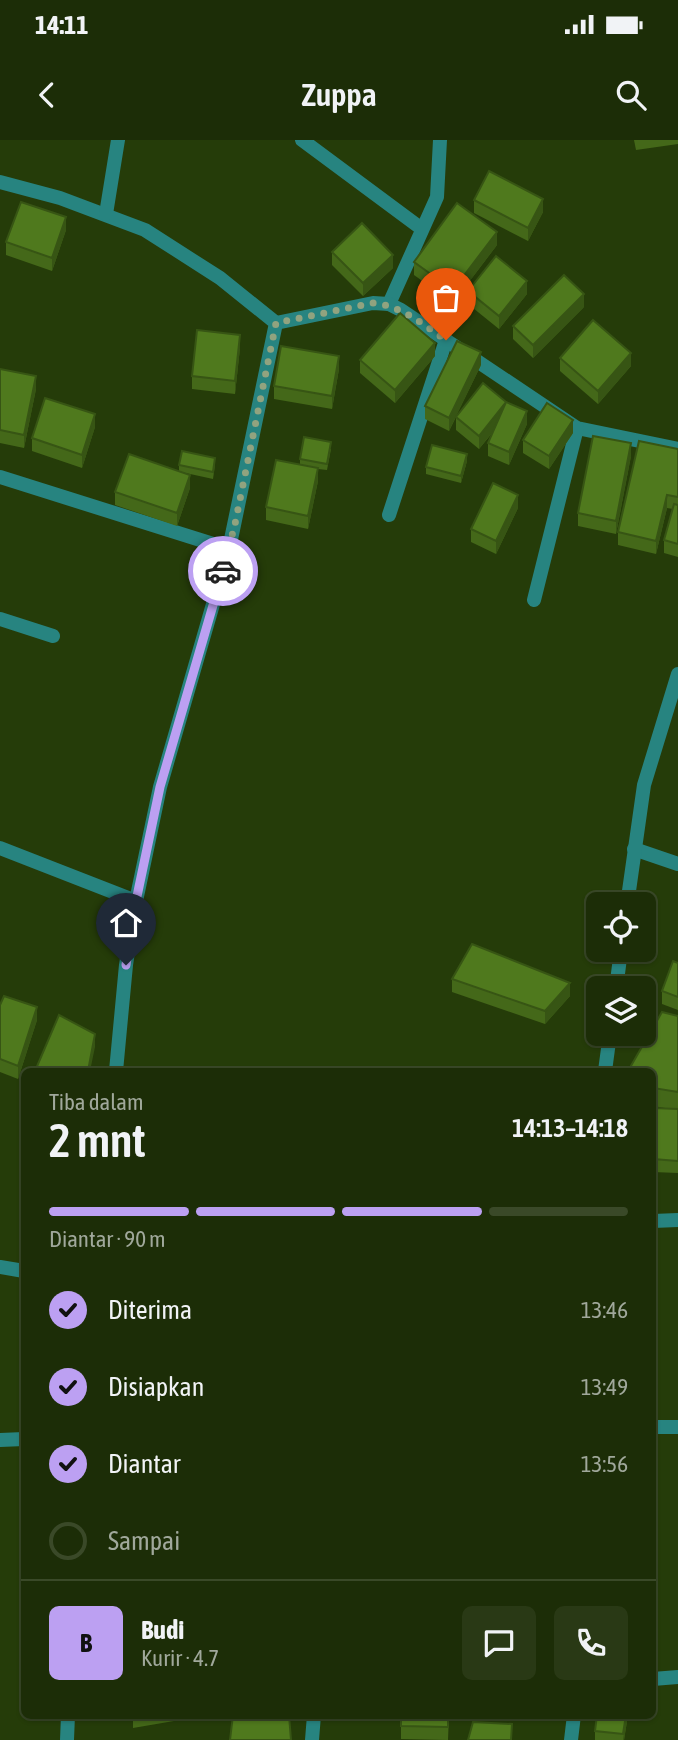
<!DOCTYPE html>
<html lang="id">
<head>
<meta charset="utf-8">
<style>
	:root { --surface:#1c2d07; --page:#293915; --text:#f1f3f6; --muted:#a0a89b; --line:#3a4928; --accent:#bca0f2 }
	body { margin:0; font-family:"Asap Condensed",sans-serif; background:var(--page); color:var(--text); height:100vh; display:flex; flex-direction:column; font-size:26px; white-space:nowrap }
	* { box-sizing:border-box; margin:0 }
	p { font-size:23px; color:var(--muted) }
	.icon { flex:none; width:38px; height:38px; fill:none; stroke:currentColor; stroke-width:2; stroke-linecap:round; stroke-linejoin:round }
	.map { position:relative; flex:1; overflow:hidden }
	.panel { position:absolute; left:21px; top:928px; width:635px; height:651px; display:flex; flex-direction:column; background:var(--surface); border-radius:10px; box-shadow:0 2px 5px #0004,0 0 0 2px var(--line) }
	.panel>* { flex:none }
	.buttons { position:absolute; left:586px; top:752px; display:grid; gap:14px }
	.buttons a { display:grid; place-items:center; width:70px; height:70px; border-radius:10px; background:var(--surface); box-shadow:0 2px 5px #0004,0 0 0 2px var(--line); font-size:35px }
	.pin { position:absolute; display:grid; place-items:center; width:60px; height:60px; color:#fff; margin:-72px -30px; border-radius:50% 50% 50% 0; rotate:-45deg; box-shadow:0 0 7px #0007 }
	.pin .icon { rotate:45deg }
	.courier { position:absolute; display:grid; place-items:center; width:70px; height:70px; margin:-35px; border:5px solid #bca0f2; border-radius:50%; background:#fff; color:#222; box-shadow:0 2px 9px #0007 }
	.head em { font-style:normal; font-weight:600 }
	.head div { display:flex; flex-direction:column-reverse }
	.head { display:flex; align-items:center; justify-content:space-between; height:119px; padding:0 28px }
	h1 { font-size:46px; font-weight:600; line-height:52px }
	.bar { display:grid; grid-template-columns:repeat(4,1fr); gap:10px 7px; align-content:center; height:84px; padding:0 28px }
	.bar i { height:9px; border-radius:5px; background:var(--line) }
	.bar .active { background:var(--accent) }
	.bar p { grid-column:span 4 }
	.line { display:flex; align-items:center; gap:18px; padding:0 28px; border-top:2px solid var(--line) }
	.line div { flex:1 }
	.round { display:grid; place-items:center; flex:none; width:74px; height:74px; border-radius:10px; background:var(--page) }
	ol { padding:0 28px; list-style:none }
	li { display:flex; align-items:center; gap:21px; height:77px }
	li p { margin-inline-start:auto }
	li .icon { padding:7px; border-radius:50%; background:var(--accent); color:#111; stroke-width:4 }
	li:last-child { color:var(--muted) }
	li i { width:38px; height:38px; border:4px solid var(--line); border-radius:50% }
	.status { display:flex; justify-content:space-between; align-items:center; height:49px; padding:0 35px; background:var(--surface); direction:ltr }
	.status svg { height:19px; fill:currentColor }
	header { display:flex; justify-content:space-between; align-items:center; height:91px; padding:0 28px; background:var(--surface); font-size:32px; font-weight:600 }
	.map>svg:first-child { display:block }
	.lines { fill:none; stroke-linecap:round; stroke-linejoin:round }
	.street { stroke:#278480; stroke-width:14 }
	.wall { fill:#446819 }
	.shaded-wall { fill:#375514 }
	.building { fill:#4f791d; stroke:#375514; stroke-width:2 }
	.done { stroke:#91a37f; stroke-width:7; stroke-dasharray:0 12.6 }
	.route { stroke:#bca0f2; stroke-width:9 }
</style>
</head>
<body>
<div class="status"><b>14:11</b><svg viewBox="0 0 49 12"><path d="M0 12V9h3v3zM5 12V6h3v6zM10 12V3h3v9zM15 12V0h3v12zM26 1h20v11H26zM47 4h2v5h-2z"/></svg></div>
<header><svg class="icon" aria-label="back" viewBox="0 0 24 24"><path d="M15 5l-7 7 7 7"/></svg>Zuppa<svg class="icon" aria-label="search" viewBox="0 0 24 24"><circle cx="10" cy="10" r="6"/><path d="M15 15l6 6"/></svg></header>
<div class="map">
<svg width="678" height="1600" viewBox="0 0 678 1600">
	<rect width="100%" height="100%" fill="#253c09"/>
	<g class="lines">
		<!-- street -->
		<g class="street">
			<path d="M302,0L422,89"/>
			<path d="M0,42L60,58L145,90L220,138L276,183L229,409L160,647L136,761L126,825L116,931"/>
			<path d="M106,74L118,0"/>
			<path d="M389,164L437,57L440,0"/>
			<path d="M276,183L373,163L389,164L401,170L577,288L678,309"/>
			<path d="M0,337L229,409"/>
			<path d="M389,375L446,200"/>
			<path d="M534,460L577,288"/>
			<path d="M0,479L53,496"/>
			<path d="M0,708L136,761"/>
			<path d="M634,709L678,724"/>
			<path d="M627,765L644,645L678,534"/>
			<path d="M616,849L621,810"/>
			<path d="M605,931L610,894"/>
			<path d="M653,1081L678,1080"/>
			<path d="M0,1127L24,1131"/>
			<path d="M653,1287H678"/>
			<path d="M0,1300L24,1299"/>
			<path d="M653,1539L678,1537"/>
			<path d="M67,1600L68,1575"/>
			<path d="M312,1600L314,1575"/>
			<path d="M571,1600L574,1575"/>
		</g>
	</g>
	<!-- wall -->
	<g class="wall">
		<path d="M634,0H678V4L636,10Z"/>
		<path d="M474,60L543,72L528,101L474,73Z"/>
		<path d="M66,90L52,131L6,115V102Z"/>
		<path d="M497,105L453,163L414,135V122Z"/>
		<path d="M332,112L393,128L363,156L332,125Z"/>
		<path d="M468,151L527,154L499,189L468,164Z"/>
		<path d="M584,167L533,218L513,199V186Z"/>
		<path d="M240,208L235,254L192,249V236Z"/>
		<path d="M435,216L395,263L360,233V220Z"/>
		<path d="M560,218L631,226L598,264L560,231Z"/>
		<path d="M481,225L456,276L527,284L509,325L488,316V303L493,292L479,309L456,290V277L449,291L425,279V266Z"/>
		<path d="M0,229L36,249L24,308L0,303Z"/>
		<path d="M339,229L332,269L274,259V246Z"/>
		<path d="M95,287L82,328L32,311V298Z"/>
		<path d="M573,293L549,329L523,313V300Z"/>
		<path d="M331,309L327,330L318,329V341L308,389L266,380V367L300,325V319Z"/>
		<path d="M678,309V417L664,413V400L673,369L667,368L656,414L618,405V392Z"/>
		<path d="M631,316L616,394L578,386V373Z"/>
		<path d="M467,321L461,343L426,334V327Z"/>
		<path d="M179,325H215L213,339L181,332L190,348L177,386L115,365V352L179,332Z"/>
		<path d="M518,368L496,414L471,402V389Z"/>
		<path d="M678,823V870L662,864V851Z"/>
		<path d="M452,839L570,856L545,884L452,852Z"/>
		<path d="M0,865L37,880L18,939L0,932Z"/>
		<path d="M678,876V1033L653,1032V968H665L653,966V931Z"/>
		<path d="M133,1575H209L133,1588Z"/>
		<path d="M401,1575H449L448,1600L401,1599Z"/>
		<path d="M628,1575L624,1600H595V1591Z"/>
	</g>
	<!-- shaded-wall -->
	<g class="shaded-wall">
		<path d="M543,59V72L528,101V88Z"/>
		<path d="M66,77V90L52,131V118Z"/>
		<path d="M497,92V105L453,163V150Z"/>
		<path d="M393,115V128L363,156V143Z"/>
		<path d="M527,141V154L499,189V176Z"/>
		<path d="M584,154V167L533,218V205Z"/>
		<path d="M240,195V208L235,254V241Z"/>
		<path d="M435,203V216L395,263V250Z"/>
		<path d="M481,212V225L449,291V278Z"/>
		<path d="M631,213V226L598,264V251Z"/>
		<path d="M339,216V229L332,269V256Z"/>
		<path d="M36,236V249L24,308V295Z"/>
		<path d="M506,262V275L479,309V296Z"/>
		<path d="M527,271V284L509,325V312Z"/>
		<path d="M95,274V287L82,328V315Z"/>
		<path d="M573,280V293L549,329V316Z"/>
		<path d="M631,303V316L616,394V381Z"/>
		<path d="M467,314V321L461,343V336Z"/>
		<path d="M318,328V341L308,389V376Z"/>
		<path d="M190,335V348L177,386V373Z"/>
		<path d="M518,355V368L496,414V401Z"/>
		<path d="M667,355V368L656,414V401Z"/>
		<path d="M570,843V856L545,884V871Z"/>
		<path d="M37,867V880L18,939V926Z"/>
		<path d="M95,894V907L90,931H88Z"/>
		<path d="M626,1575H628L624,1600H623Z"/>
	</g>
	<!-- building -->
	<g class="building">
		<path d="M489,31L543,59L528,88L474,60Z"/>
		<path d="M21,62L66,77L52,118L6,102Z"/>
		<path d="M457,63L497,92L453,150L414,122Z"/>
		<path d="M362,83L393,115L363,143L332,112Z"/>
		<path d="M496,116L527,141L499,176L468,151Z"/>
		<path d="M564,135L584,154L533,205L513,186Z"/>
		<path d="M400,173L435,203L395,250L360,220Z"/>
		<path d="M593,180L631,213L598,251L560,218Z"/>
		<path d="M197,190L240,195L235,241L192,236Z"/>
		<path d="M457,201L481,212L449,278L425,266Z"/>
		<path d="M281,206L339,216L332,256L274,246Z"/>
		<path d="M0,229L36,236L24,295L0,290Z"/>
		<path d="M483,243L506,262L527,271L509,312L488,303L506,262L479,296L456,277Z"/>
		<path d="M45,258L95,274L82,315L32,298Z"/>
		<path d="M547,263L573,280L549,316L523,300Z"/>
		<path d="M593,296L631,303L616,381L578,373Z"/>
		<path d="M304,297L331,302L327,324L300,319Z"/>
		<path d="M639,301L678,309V357L667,355L656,401L618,392Z"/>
		<path d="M432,305L467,314L461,336L426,327Z"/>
		<path d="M182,311L215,318L213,332L179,325Z"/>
		<path d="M129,314L190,335L177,373L115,352Z"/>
		<path d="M276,320L318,328L308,376L266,367Z"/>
		<path d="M493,343L518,355L496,401L471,389Z"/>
		<path d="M674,364L678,365V404L664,400Z"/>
		<path d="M472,804L570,843L545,871L452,839Z"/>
		<path d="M673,821L678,823V857L662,851Z"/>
		<path d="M4,856L37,867L18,926L0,919V865Z"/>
		<path d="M662,872L678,876V952L653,948V931H628Z"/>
		<path d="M59,875L95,894L88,931H35Z"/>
		<path d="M653,968L678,969V1021L653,1019Z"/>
		<path d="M233,1575H289L291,1600H230Z"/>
		<path d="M401,1575H448V1587L401,1586Z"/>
		<path d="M597,1575H626L623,1594L595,1591Z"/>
		<path d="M473,1582L512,1584L511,1600H468Z"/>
	</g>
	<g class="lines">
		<!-- done -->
		<path class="done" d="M223,431L235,384L276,183L373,163C402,166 422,184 446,200"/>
		<!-- route -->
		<path class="route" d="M126,825L136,761L160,647L223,431"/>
	</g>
</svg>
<div class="buttons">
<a><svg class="icon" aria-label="locate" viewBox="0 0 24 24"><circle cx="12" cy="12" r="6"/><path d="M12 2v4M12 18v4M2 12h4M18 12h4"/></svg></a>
<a><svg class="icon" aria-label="layers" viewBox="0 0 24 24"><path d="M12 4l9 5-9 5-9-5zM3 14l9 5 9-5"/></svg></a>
</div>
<div class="pin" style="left:446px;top:200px;background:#ea580c"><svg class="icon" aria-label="bag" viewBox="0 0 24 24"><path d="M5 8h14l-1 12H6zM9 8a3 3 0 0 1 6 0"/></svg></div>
<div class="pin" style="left:126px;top:825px;background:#1f2937"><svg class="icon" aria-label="home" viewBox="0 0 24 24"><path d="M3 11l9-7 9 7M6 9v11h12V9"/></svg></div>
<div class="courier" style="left:223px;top:431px"><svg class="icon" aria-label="car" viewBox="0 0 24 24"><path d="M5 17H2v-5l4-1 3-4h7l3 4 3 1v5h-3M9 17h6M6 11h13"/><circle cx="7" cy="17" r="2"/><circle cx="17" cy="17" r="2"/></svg></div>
<section class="panel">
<div class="head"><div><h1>2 mnt</h1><p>Tiba dalam</p></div><em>14:13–14:18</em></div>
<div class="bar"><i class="active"></i><i class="active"></i><i class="active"></i><i></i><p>Diantar · 90 m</p></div>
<ol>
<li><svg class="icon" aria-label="check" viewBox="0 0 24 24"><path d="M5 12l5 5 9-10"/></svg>Diterima<p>13:46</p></li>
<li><svg class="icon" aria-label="check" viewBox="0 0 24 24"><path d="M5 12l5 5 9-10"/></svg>Disiapkan<p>13:49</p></li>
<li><svg class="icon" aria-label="check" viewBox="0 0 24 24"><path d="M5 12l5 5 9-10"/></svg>Diantar<p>13:56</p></li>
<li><i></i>Sampai</li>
</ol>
<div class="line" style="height:126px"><b class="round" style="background:var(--accent);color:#111">B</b><div><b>Budi</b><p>Kurir · 4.7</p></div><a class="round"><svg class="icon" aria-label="chat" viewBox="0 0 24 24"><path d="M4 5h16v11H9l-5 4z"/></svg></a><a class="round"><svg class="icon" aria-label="phone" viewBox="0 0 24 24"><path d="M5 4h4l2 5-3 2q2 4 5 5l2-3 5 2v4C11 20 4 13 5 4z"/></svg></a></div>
</section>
</div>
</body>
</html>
